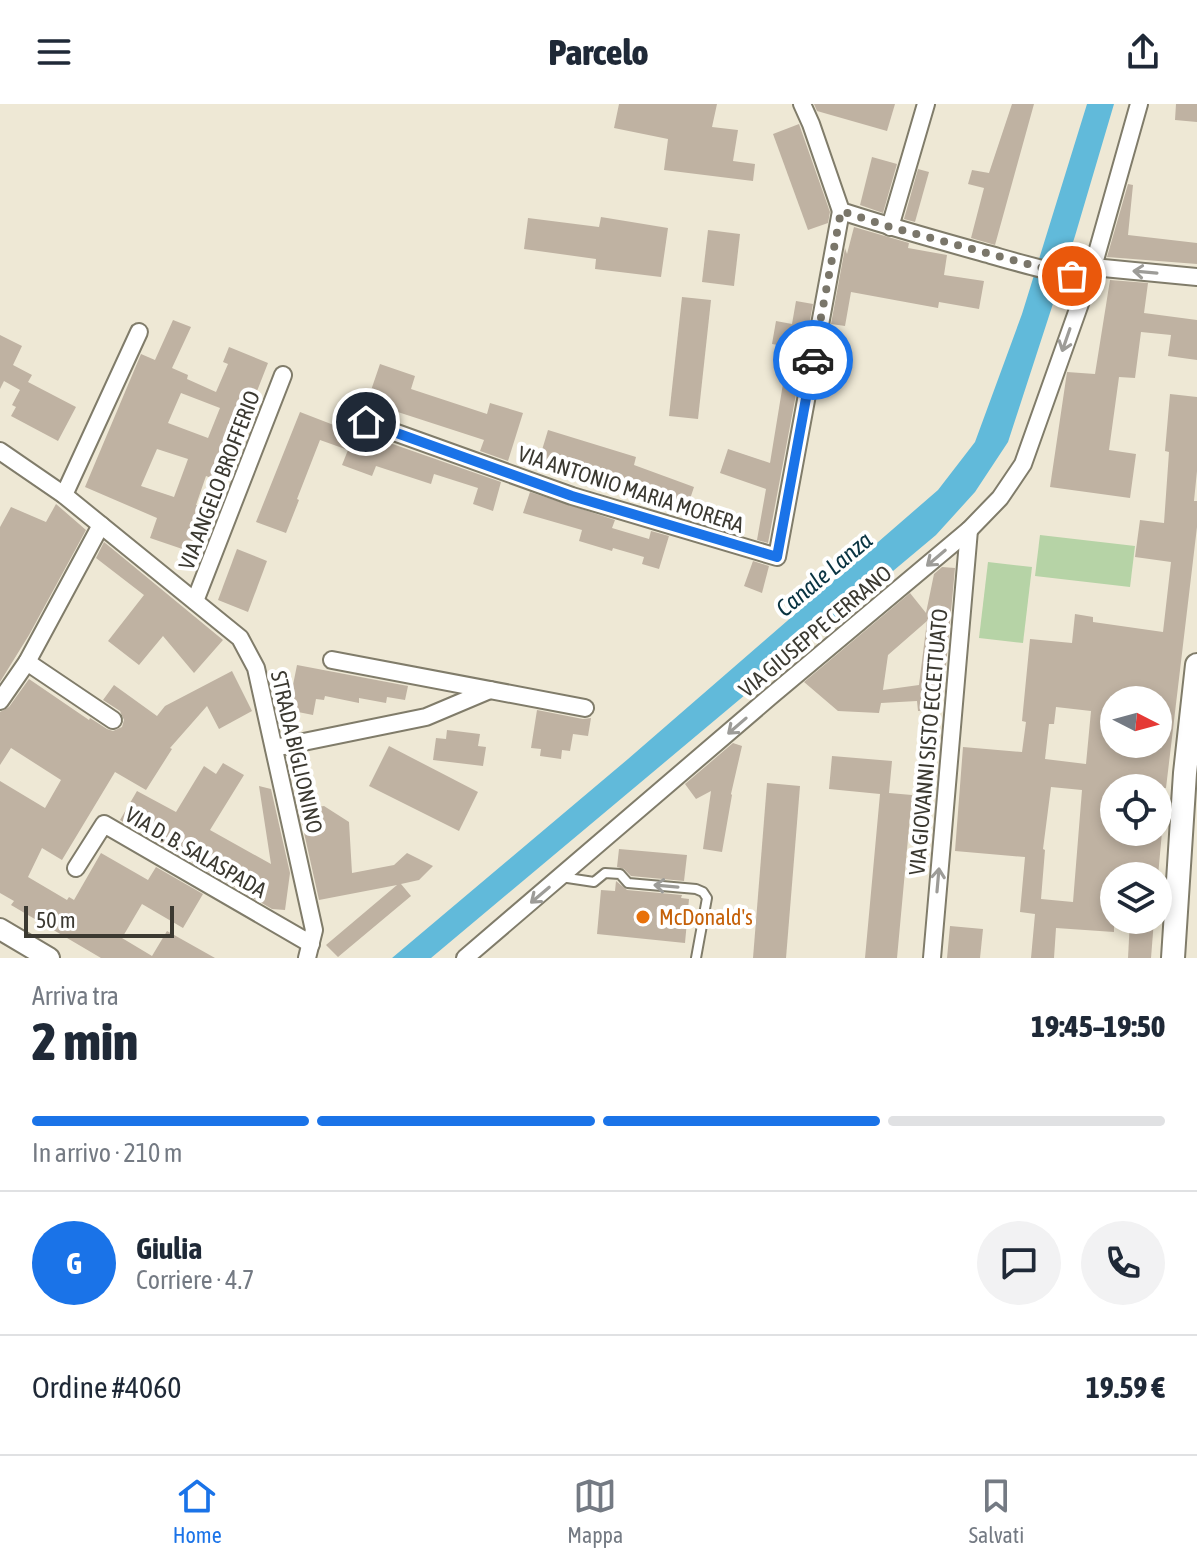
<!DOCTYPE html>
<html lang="it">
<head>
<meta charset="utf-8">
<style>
	:root { --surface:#fff; --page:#f2f2f3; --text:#1f2937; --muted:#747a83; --line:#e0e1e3; --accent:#1a73e8 }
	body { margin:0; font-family:"Asap Condensed",sans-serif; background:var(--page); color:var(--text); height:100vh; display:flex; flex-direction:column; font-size:30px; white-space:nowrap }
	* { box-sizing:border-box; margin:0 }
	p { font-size:26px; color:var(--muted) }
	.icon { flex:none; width:44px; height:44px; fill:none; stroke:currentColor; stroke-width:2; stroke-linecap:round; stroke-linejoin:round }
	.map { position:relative; height:854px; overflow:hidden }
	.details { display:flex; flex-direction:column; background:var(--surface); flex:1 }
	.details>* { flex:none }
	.needle { width:52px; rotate:96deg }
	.buttons { position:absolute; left:1100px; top:582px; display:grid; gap:16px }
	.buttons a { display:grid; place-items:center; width:72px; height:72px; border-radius:50%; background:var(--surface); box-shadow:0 4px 12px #0003; font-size:40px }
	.scale { position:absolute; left:24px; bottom:20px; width:150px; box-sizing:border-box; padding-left:8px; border:4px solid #3b3931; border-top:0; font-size:22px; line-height:28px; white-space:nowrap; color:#3b3931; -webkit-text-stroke:6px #fff; paint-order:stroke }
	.pin { position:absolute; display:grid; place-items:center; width:68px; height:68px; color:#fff; margin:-34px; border:4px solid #fff; border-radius:50%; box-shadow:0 2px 8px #0007 }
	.courier { position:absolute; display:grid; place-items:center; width:80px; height:80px; margin:-40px; border:6px solid #1a73e8; border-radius:50%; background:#fff; color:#222; box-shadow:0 2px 10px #0007 }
	.overview em { font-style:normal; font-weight:800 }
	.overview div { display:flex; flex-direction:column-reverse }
	.overview { display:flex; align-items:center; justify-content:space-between; height:136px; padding:0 32px }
	h1 { font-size:52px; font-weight:800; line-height:60px }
	.bar { display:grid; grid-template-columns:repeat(4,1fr); gap:12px 8px; align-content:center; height:96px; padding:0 32px }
	.bar i { height:10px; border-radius:6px; background:var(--line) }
	.bar .selected { background:var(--accent) }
	.bar p { grid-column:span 4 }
	.line { display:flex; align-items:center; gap:20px; padding:0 32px; border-top:2px solid var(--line) }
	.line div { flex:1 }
	.round { display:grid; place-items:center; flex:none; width:84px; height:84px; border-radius:42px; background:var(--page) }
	header { display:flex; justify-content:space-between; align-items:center; height:104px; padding:0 32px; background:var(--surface); font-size:36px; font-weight:800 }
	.tab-bar { display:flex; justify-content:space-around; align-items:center; height:112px; border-top:2px solid var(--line); background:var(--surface); font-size:22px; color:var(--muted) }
	.tab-bar a { display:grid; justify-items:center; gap:4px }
	.tab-bar .selected { color:var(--accent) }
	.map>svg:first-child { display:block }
	.green { fill:#b6d3a6 }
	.water { fill:#61bada }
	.building { fill:#bfb2a2; fill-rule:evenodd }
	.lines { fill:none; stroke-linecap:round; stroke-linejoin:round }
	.service-casing { stroke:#807c6a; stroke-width:12 }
	.minor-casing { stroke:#807c6a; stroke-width:20 }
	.tertiary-casing { stroke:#807c6a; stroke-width:24 }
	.secondary-casing { stroke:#807c6a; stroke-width:26 }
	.service { stroke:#fff; stroke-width:8 }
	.minor { stroke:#fff; stroke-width:16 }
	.tertiary { stroke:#fff; stroke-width:20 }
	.secondary { stroke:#fff; stroke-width:22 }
	.oneway { stroke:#9d9c98 }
	.done { stroke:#7a766a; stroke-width:8; stroke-dasharray:0 14.4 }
	.route { stroke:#1a73e8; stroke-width:10 }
	.food-dot { fill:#e8710a; stroke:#fff; stroke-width:3 }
	.labels { text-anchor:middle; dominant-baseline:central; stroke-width:8; stroke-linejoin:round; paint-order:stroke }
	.street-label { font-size:22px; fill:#3b3931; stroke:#fff }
	.food-label { font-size:22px; fill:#c56008; stroke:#fff; text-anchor:start }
	.water-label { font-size:24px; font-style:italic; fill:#083341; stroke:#fff }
</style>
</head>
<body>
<header><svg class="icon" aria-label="menu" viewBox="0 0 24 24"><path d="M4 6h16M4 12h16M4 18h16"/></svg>Parcelo<svg class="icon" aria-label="share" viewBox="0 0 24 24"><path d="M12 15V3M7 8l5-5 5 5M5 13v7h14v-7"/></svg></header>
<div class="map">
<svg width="1197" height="854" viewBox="0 0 1197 854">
	<rect width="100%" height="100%" fill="#eee8d5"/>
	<!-- green -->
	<g class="green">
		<path d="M1040,431L1135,442L1130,483L1035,472Z"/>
		<path d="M988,458L1032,463L1023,539L979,534Z"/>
	</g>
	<!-- water -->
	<path class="water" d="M1087,0H1114L1075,132L1008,338L975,388L936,431L431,854H392L628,655L938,386L975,338L1022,210Z"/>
	<!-- building -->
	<g class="building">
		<path d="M619,0H717L712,23L738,26L733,57L755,60L753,77L664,66L668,35L614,24Z"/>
		<path d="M814,0H895L887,27L817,7Z"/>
		<path d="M1012,0H1034L995,141L971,134L984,84L968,80L972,66L989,69Z"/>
		<path d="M1176,0H1197V18L1175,16Z"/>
		<path d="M799,20L830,108L828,119L808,126L773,30Z"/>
		<path d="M872,53L897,60L883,109L860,101Z"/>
		<path d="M918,65L929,68L915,118L904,115Z"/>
		<path d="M1128,80L1133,81L1128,131L1197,139V160L1107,153Z"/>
		<path d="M601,113L668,124L661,173L595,165L596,155L524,145L528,114L599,123Z"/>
		<path d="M854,123L909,139L908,144L947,151L944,171L984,177L979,205L939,198L938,204L851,188L845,222L831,220L845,144L847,150Z"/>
		<path d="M708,126L740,130L734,182L702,178Z"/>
		<path d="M1110,176L1148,179L1144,209L1197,216V256L1168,252L1171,231L1141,228L1135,274L1119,273L1109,346L1136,350L1130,394L1050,383L1067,268L1095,270Z"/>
		<path d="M682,193L711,196L698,315L669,312Z"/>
		<path d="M796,197L813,200L768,439L757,436L766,385L720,369L728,345L770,359L789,243L772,240L776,217L792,220Z"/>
		<path d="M173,216L191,223L172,264L188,271L187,275L216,288L228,260L223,258L229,243L268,259L246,315L239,312L216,376L206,372L196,401L208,405L201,424L205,426L197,450L150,434L157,414L85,383L141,250L155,256ZM181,289L220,304L208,334L168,319ZM157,345L188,355L174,393L141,382Z"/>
		<path d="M0,231L22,242L13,261L32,271L28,278L76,303L58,337L11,312L16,303L12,301L20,286L4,277L0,285Z"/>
		<path d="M380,260L415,272L411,285L487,310L490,299L523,309L508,357L480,347L484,336L367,298Z"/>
		<path d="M1170,290L1197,293V367L1194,397H1197V423L1166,684H1114V728H1162L1158,772H1112L1109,807L1114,808V828L1056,824L1054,854H1031L1035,810L1020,808L1025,753L955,747L963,643L1022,648L1026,618L1022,617L1030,535L1072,539L1075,510L1093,513V518L1163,528L1171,458L1135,453L1140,416L1164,419L1169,348L1165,347ZM1114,596H1158V640H1114ZM1056,603L1091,607L1086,660L1045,655L1049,620H1054ZM1051,683L1082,686L1073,798L1041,795L1045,746L1043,745Z"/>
		<path d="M300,308L344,325V323L501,378L493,407L473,400L478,384L434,370L431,380L376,362L372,372L342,361L348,346L320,336L297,395L299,396L286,429L256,418Z"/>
		<path d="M548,326L636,353L634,361L694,383L687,404L539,356Z"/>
		<path d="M530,388L615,416L612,424L649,435L651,427L669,432L659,465L642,460L644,453L613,444L612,447L579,437L582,426L523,409Z"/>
		<path d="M56,400L86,426L29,531L0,578V423L11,403L46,418Z"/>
		<path d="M104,438L223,536L194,569L163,532L139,561L108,537L144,491L96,454Z"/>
		<path d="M237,445L267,457L248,508L218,496Z"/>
		<path d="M753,457L769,462L762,489L744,482Z"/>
		<path d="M942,463L955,464L942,606L918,607L917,597L881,599L879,609L838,607L804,578L910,489L926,509L934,470ZM927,517L919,581L883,586L888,551Z"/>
		<path d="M297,561L408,582L405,596L387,593L386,599L359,594V599L325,592L324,596L316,595L313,611L288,606Z"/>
		<path d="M232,567L252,607L219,625L207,602L170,644L172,645L146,686L115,668L62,756L42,744L28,773L67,796L69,793L74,796L101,749L148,776L156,763L203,790L183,824L142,800L122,834L152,852L167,827L215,854H101L11,801L14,797L0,789V677L45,704L61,676L11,644L0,661V608L9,603L29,575L89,616L90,614L107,625L113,627L122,623L124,616L120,607L103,596L114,581L157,612L165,602Z"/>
		<path d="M537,606L583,615L591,614L588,632L573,630L570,647L562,646L561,655L540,652L541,645L531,644Z"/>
		<path d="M447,626L480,630L478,642L486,643L483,662L433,656L436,634L446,635Z"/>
		<path d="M733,639L742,642L731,690L732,691L722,748L703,745L711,687L696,695L685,680Z"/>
		<path d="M389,642L478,688L459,727L369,682Z"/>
		<path d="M832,652L892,657L889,689L912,691L897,854H865L880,690L829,685Z"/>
		<path d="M223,659L244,671L210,726L271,760L259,682L271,685L290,769L285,806L272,805L120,716L137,687L176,708L204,662L216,670Z"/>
		<path d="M767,679L800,682L786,854H753Z"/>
		<path d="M324,702L349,718L352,769L394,761L407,749L433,762L419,776L401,780L411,792L338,853L326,841L397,781L319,796L299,706Z"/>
		<path d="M619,745L687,751L684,777L631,772L624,765L617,763Z"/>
		<path d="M616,777L627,786L682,791L681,794L689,795L685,839L597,830L601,786L615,787Z"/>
		<path d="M1130,816H1154L1151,854H1128Z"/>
		<path d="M950,822L983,825L980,854H947Z"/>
	</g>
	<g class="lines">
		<defs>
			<path id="service" d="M561,773L594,778L605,769L620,770L628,779L696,785L703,788L707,794L696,854"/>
			<g id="minor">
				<path d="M802,0L811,20L841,107C890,123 941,137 991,151C1023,160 1056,170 1089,173"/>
				<path d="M890,123L926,0"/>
				<path d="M1093,163L1197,173"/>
				<path d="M366,318L572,392L777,453L841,107"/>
				<path d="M0,347L64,391L240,534L256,564L314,826L307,854"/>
				<path d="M64,391L139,228"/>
				<path d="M195,497L283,271"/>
				<path d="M332,556L585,604"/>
				<path d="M27,558L113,616"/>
				<path d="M0,597L27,558L101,421"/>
				<path d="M274,644L426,613L490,586"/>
				<path d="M76,764L104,720L311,840"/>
				<path d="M465,854L771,592L969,426L1000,394L1023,360L1093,163L1139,0"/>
				<path d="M932,854L969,426"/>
			</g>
			<path id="tertiary" d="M0,825L49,854"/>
			<path id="secondary" d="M1173,854L1185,669L1197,561"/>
		</defs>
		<!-- service casing -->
		<use href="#service" class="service-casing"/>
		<!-- minor casing -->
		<use href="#minor" class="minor-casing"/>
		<!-- tertiary casing -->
		<use href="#tertiary" class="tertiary-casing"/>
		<!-- secondary casing -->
		<use href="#secondary" class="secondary-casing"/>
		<!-- service -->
		<use href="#service" class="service"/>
		<!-- minor -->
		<use href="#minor" class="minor"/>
		<!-- tertiary -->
		<use href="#tertiary" class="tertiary"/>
		<!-- secondary -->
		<use href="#secondary" class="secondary"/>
	</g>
	<!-- one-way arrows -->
	<defs><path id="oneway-shaft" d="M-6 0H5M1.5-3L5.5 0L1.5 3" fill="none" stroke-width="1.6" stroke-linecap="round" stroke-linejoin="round" transform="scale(2)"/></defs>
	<g class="oneway">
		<use href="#oneway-shaft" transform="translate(1145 168) rotate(-175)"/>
		<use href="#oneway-shaft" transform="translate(1066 236) rotate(109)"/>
		<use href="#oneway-shaft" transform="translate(936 454) rotate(140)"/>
		<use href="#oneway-shaft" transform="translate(737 622) rotate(139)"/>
		<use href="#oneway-shaft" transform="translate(938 776) rotate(-85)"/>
		<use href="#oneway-shaft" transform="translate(666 782) rotate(-175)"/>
		<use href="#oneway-shaft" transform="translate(540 791) rotate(140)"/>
	</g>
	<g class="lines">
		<!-- done -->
		<path class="done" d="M813,256L841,107L890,123L1072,172"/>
		<!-- route -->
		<path class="route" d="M366,318L572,392L777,453L813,256"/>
	</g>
	<!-- markers -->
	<circle class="food-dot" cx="643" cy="813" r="8"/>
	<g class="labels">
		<!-- street labels -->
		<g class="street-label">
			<text transform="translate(219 376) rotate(-69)">VIA ANGELO BROFFERIO</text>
			<text transform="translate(631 385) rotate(18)">VIA ANTONIO MARIA MORERA</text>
			<text transform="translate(815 527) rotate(-40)">VIA GIUSEPPE CERRANO</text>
			<text transform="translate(928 638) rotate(-85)">VIA GIOVANNI SISTO ECCETTUATO</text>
			<text transform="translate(297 648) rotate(77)">STRADA BIGLIONINO</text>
			<text transform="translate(196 748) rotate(30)">VIA D. B. SALASPADA</text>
		</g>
		<!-- food labels -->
		<g class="food-label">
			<text x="659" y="813">McDonald's</text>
		</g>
		<!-- water labels -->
		<g class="water-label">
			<text transform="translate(824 470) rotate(-40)">Canale Lanza</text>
		</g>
	</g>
</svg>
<div class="buttons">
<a><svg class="needle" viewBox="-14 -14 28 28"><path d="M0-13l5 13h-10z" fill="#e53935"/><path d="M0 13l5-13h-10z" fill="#747a83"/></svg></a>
<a><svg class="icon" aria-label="locate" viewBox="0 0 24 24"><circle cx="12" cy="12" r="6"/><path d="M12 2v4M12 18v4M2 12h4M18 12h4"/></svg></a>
<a><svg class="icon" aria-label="layers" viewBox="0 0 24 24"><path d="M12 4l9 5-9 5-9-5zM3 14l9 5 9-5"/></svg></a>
</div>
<div class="scale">50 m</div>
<div class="pin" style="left:1072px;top:172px;background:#ea580c"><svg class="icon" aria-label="bag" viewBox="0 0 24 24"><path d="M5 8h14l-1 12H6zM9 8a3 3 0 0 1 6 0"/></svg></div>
<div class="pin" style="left:366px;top:318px;background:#1f2937"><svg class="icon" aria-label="home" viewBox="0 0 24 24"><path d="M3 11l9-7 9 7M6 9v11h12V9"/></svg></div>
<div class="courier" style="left:813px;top:256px"><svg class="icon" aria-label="car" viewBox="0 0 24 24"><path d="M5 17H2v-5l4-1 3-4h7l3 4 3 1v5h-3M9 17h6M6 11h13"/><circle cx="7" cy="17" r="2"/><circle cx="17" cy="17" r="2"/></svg></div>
</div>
<section class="details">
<div class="overview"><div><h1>2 min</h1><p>Arriva tra</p></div><em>19:45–19:50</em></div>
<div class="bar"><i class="selected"></i><i class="selected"></i><i class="selected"></i><i></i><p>In arrivo · 210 m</p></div>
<div class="line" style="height:144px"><b class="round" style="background:var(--accent);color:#fff">G</b><div><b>Giulia</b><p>Corriere · 4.7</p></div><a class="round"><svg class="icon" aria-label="chat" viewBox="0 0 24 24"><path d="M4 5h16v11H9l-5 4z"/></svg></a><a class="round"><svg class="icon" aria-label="phone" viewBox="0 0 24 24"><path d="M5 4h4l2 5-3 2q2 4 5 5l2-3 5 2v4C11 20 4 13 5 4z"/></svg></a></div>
<div class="line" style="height:104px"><div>Ordine #4060</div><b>19.59 €</b></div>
</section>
<nav class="tab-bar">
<a class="selected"><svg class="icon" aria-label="home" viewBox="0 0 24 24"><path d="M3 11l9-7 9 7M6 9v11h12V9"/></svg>Home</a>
<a><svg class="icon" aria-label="map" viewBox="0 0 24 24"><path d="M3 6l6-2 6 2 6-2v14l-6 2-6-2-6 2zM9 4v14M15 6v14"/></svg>Mappa</a>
<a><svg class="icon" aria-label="saved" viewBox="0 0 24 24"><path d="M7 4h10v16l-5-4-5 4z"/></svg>Salvati</a>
</nav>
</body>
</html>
